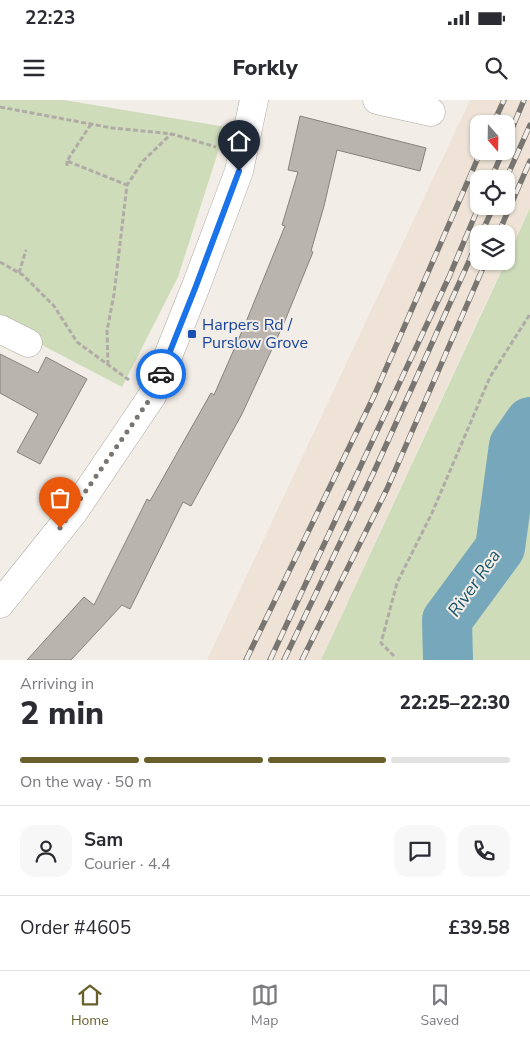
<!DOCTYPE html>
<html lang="en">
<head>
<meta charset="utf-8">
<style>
	:root { --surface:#fff; --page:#f7f7f7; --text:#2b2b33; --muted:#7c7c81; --line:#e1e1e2; --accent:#685f2b }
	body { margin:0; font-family:"Nunito Sans",sans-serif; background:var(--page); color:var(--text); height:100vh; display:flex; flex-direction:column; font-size:19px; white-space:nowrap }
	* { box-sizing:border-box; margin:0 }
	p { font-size:16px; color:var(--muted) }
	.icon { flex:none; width:28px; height:28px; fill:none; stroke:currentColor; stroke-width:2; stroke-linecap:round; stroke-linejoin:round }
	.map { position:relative; height:560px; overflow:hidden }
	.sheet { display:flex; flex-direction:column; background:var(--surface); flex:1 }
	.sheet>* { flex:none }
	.needle { width:32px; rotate:160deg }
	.controls { position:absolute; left:470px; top:15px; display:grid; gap:10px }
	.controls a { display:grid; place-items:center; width:45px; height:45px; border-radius:10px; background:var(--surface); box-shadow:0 1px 4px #0004; font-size:25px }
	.pin { position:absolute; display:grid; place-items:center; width:42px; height:42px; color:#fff; margin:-51px -21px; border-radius:50% 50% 50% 0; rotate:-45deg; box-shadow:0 0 5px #0007 }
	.pin .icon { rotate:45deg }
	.courier { position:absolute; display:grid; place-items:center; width:50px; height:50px; margin:-25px; border:4px solid #1a73e8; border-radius:50%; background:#fff; color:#222; box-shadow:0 1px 6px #0007 }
	.head em { font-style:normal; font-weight:800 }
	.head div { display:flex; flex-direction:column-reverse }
	.head { display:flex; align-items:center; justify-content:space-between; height:85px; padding:0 20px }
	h1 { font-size:32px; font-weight:800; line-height:38px }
	.bar { display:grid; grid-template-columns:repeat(4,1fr); gap:8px 5px; align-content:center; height:60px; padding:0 20px }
	.bar i { height:6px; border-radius:4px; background:var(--line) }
	.bar .active { background:var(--accent) }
	.bar p { grid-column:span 4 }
	.line { display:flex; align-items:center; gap:12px; padding:0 20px; border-top:1px solid var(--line) }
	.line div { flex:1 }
	.round { display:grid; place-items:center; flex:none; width:52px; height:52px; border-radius:15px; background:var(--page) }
	.status { display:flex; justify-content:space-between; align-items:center; height:35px; padding:0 25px; background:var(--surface); direction:ltr }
	.status svg { height:14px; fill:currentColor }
	header { display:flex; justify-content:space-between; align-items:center; height:65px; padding:0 20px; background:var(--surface); font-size:22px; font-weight:800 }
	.dock { display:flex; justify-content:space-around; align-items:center; height:70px; border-top:1px solid var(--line); background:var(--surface); font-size:14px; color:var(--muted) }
	.dock a { display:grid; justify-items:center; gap:2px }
	.dock .active { color:var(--accent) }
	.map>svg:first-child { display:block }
	.built { fill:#eee3d6; fill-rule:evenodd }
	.green { fill:#cfdcba }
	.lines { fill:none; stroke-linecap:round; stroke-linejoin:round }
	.river { stroke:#77a7ba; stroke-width:50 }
	.building { fill:#bab4ae; stroke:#88827c }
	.minor-casing { stroke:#aea9a3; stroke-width:29 }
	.path { stroke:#b0aba6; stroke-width:3; stroke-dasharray:5 2.5; stroke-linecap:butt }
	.minor { stroke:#fff; stroke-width:28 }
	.rail-casing { stroke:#797672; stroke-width:5.5 }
	.rail { stroke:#f3ede7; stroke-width:4; stroke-dasharray:11; stroke-linecap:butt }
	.done { stroke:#797672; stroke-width:5; stroke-dasharray:0 9 }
	.route { stroke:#1a73e8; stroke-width:6 }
	.transit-dot { fill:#1a4fb4; stroke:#f3ede7; stroke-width:2 }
	.labels { text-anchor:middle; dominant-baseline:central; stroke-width:4; stroke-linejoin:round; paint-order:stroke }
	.transit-label { font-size:16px; fill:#164399; stroke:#f3ede7; text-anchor:start }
	.water-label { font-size:18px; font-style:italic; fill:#145369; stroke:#f3ede7 }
</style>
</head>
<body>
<div class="status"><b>22:23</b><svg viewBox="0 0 49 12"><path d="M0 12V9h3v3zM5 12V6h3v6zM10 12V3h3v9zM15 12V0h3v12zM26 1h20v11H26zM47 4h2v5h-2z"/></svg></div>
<header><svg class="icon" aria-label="menu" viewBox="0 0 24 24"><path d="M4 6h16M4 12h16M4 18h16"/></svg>Forkly<svg class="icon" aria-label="search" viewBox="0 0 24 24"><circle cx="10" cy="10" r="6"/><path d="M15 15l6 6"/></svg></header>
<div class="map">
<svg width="530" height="560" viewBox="0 0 530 560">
	<rect width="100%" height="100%" fill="#f3ede7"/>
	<!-- built -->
	<path class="built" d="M470,0H530V108L506,159V134H479V161H505L321,560H207ZM479,24H506V51H479ZM479,79H506V106H479Z"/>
	<!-- green -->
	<g class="green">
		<path d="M0,0H64L226,27L178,177L122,287L0,223Z"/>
		<path d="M530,108V560H321L506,161Z"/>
	</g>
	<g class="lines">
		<!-- river -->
		<path class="river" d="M448,560L447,520L500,448L514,345L530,322"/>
	</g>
	<!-- building -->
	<g class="building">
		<path d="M300,16L426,48L420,71L337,50L324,106L311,151L313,152L284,223L242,314L191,406L183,402L130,509L122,505L71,560H27L84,497L94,505L147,399L150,401L211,293L214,295L246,222L285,126L282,125L298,72L288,70Z"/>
		<path d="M0,254L38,273L46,257L87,279L40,364L17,352L38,314L0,293Z"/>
	</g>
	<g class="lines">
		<defs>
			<g id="minor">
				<path d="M377,0L431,12"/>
				<path d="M0,229L28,243"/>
				<path d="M0,504L73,413L152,296L196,186L239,71L254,0"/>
			</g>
		</defs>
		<!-- minor casing -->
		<use href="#minor" class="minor-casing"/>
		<!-- path -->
		<g class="path">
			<path d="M0,7L112,28L172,34L216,47"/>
			<path d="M91,24L67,61L127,85"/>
			<path d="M67,61V67"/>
			<path d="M0,162L23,175L54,206L77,242L129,280"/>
			<path d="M19,173L26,150"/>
			<path d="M108,265L107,231L114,194L127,85L143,61L171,34"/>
			<path d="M394,556L381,543L397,483L432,413L490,277L530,214"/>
		</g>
		<!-- minor -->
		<use href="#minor" class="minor"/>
		<defs>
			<g id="rail">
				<path d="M493,24L504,0"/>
				<path d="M506,43L524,0"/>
				<path d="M491,79L503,51"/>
				<path d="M506,79L530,25"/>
				<path d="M481,134L494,106"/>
				<path d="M498,134L530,61"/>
				<path d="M246,560L374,296L481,51"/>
				<path d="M270,560L449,177L479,106"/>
				<path d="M284,560L373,374L479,139"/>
				<path d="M302,560L387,389L486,161"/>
			</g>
		</defs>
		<!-- rail casing -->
		<use href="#rail" class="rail-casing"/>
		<!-- rail -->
		<use href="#rail" class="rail"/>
	</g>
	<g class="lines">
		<!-- done -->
		<path class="done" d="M60,428L152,296L161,274"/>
		<!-- route -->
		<path class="route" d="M161,274L196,186L239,71"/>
	</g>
	<!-- markers -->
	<rect class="transit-dot" x="187" y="229" width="10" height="10" rx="2.5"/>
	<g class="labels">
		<!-- transit labels -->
		<g class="transit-label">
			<text x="202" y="225">Harpers Rd /<tspan x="202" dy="18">Purslow Grove</tspan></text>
		</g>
		<!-- water labels -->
		<g class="water-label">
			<text transform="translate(474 483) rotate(-55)">River Rea</text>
		</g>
	</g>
</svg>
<div class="controls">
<a><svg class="needle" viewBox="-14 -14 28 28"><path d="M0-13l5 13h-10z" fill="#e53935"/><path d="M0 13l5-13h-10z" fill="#7c7c81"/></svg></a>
<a><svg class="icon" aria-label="locate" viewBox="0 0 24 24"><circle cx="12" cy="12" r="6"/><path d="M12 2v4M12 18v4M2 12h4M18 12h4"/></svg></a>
<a><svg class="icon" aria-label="layers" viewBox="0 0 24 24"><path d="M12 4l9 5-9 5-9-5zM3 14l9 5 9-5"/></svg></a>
</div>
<div class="pin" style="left:60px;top:428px;background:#ea580c"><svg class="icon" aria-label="bag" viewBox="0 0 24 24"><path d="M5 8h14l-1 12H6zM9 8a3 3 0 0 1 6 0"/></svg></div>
<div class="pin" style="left:239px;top:71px;background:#1f2937"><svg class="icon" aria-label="home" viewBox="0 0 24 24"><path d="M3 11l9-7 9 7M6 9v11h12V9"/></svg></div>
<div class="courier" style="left:161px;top:274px"><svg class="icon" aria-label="car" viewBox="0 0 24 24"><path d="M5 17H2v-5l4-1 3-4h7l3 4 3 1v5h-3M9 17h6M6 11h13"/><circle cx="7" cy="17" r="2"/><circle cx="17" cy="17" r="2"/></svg></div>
</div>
<section class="sheet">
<div class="head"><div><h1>2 min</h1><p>Arriving in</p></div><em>22:25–22:30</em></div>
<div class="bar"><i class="active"></i><i class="active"></i><i class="active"></i><i></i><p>On the way · 50 m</p></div>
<div class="line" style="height:90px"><a class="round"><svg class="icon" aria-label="person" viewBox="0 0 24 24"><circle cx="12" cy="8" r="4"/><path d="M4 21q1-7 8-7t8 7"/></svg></a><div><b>Sam</b><p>Courier · 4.4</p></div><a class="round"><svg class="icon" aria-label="chat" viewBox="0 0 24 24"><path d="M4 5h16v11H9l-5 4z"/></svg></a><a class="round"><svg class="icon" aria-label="phone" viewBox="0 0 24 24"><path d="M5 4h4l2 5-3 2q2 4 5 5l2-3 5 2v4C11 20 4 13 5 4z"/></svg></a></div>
<div class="line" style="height:65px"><div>Order #4605</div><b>£39.58</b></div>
</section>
<nav class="dock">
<a class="active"><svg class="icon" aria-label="home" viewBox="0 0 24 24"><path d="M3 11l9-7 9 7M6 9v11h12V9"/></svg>Home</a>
<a><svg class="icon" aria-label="map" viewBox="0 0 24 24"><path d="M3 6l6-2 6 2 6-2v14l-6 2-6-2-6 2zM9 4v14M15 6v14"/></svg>Map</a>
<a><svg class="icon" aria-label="saved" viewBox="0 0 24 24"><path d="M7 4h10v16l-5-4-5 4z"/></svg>Saved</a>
</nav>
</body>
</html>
